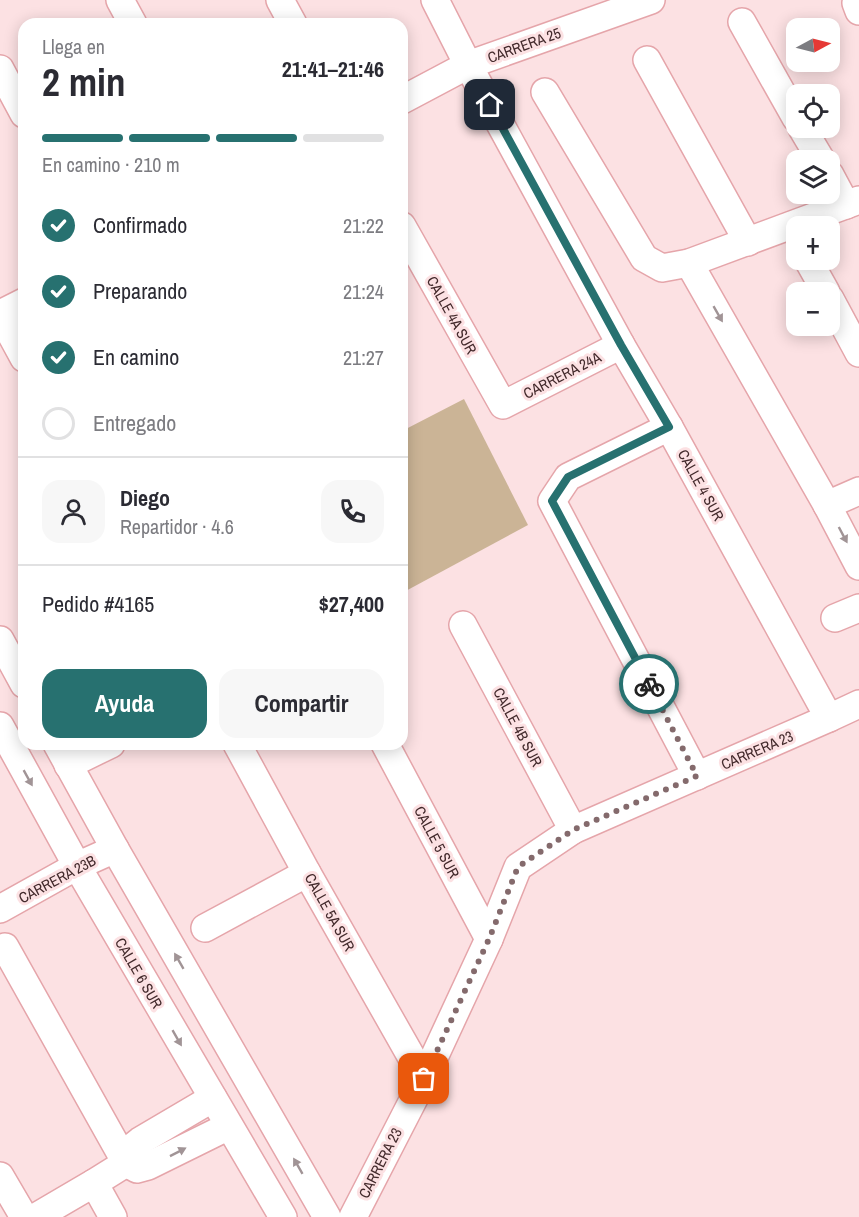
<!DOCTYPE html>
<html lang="es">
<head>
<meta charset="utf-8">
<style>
	:root { --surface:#fff; --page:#f7f7f7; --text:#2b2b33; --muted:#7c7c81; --line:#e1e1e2; --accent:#277170 }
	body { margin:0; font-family:"Archivo Narrow",sans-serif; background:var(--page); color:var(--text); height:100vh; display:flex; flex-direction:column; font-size:22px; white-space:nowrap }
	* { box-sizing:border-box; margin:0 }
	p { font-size:20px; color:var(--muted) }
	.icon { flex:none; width:33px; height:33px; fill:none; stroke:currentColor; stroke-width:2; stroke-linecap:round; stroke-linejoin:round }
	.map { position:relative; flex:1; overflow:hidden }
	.drawer { position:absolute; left:18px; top:18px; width:390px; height:732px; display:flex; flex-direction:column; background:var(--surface); border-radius:18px; box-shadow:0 3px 15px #0003 }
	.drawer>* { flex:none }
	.needle { width:39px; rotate:83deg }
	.tools { position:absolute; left:786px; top:18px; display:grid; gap:12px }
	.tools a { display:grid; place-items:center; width:54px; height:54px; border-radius:12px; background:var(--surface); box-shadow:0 3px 15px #0003; font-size:30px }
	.pin { position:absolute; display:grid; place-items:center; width:51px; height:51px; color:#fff; margin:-26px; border-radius:12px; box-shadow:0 3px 9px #0006 }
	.courier { position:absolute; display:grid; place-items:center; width:60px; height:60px; margin:-30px; border:4px solid #277170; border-radius:50%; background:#fff; color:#222; box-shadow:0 2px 8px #0007 }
	.head em { font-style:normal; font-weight:700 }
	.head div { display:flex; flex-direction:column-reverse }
	.head { display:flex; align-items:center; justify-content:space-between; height:102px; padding:0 24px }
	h1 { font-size:39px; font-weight:700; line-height:45px }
	.bar { display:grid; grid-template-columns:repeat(4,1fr); gap:9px 6px; align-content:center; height:72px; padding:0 24px }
	.bar i { height:8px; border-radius:4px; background:var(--line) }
	.bar .selected { background:var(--accent) }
	.bar p { grid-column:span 4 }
	.line { display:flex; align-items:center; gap:15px; padding:0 24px; border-top:2px solid var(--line) }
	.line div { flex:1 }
	.round { display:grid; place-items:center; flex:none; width:63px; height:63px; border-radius:18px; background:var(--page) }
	ol { padding:0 24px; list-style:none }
	li { display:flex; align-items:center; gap:18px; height:66px }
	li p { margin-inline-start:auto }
	li .icon { padding:6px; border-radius:50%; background:var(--accent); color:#fff; stroke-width:4 }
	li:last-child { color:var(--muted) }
	li i { width:33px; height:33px; border:3px solid var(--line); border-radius:50% }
	.cta { display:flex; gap:12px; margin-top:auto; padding:12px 24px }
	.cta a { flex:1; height:69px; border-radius:18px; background:var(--accent); color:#fff; font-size:24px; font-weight:700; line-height:69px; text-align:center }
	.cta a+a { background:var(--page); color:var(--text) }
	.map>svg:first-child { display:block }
	.green { fill:#cbb496 }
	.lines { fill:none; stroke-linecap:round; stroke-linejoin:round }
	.minor-casing { stroke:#e5a5aa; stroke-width:30 }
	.minor { stroke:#fff; stroke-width:27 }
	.oneway { fill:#a19496 }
	.done { stroke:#846a6c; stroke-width:6; stroke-dasharray:0 10.8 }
	.route { stroke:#277170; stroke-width:8 }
	.labels { text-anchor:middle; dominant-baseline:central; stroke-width:6; stroke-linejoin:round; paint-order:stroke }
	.street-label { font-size:15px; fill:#432a2c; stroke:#fce1e3 }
</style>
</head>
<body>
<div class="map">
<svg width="859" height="1217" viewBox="0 0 859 1217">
	<rect width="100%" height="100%" fill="#fce1e3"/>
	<!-- green -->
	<path class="green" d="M464,399L528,525L402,593V431Z"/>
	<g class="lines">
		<defs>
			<g id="minor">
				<path d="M120,0L133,24"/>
				<path d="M280,0L293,24"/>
				<path d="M435,0L468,65L621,345L669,427L829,718"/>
				<path d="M857,0L856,3L859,11"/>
				<path d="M742,22L796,118"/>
				<path d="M647,60L748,242"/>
				<path d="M0,69L24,114"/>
				<path d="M545,92L644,258L662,268L689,263L859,200"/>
				<path d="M402,100L468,65L651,0"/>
				<path d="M802,128L821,160"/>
				<path d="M830,175L846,205"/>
				<path d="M402,226L503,405L621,345"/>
				<path d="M808,260L826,292"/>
				<path d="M689,263L827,505L859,566"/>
				<path d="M830,299L859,353"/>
				<path d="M0,314L24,358"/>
				<path d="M0,314L24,302"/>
				<path d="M669,427L568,477L552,501L697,776"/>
				<path d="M827,505L859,491"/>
				<path d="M835,618L859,608"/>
				<path d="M463,625L573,830"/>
				<path d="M0,640L24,684"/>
				<path d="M0,726L77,866L283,1217"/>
				<path d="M57,744L115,849L327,1217"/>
				<path d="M237,744L307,873L424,1079"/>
				<path d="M385,744L489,939"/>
				<path d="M68,765L111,744"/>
				<path d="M0,909L77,866L115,849"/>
				<path d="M205,928L307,873"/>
				<path d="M5,947L126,1163L137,1169L148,1166L229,1126"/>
				<path d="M0,1176L24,1217"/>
				<path d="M94,1183L113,1217"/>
				<path d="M36,1217L94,1183L126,1163L130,1149L140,1141L213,1098"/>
				<path d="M353,1217L424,1079L489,939L518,867L573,830L829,718L859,704"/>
			</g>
		</defs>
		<!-- minor casing -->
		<use href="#minor" class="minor-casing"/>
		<!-- minor -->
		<use href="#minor" class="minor"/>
	</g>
	<!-- one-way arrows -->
	<defs><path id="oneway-solid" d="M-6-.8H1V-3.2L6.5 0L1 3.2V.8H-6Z" transform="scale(1.5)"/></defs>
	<g class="oneway">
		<use href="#oneway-solid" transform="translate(718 314) rotate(60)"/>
		<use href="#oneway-solid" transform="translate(843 535) rotate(62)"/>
		<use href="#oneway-solid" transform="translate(28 778) rotate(61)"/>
		<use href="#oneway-solid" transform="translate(179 961) rotate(-120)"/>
		<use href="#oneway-solid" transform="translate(177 1038) rotate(60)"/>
		<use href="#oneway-solid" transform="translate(178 1152) rotate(-27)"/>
		<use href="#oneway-solid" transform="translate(298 1166) rotate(-120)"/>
	</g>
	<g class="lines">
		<!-- done -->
		<path class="done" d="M424,1079L489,939L518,867L573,830L697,776L649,684"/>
		<!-- route -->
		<path class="route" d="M490,105L621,345L669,427L568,477L552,501L649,684"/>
	</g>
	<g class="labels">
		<!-- street labels -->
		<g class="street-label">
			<text transform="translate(524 45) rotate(-20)">CARRERA 25</text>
			<text transform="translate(452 315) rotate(61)">CALLE 4A SUR</text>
			<text transform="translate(562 375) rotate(-27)">CARRERA 24A</text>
			<text transform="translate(701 485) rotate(61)">CALLE 4 SUR</text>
			<text transform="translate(518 727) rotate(62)">CALLE 4B SUR</text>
			<text transform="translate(757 750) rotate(-23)">CARRERA 23</text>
			<text transform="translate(437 842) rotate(62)">CALLE 5 SUR</text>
			<text transform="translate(57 879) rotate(-28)">CARRERA 23B</text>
			<text transform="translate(330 912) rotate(61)">CALLE 5A SUR</text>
			<text transform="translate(139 973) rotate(60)">CALLE 6 SUR</text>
			<text transform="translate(380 1163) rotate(-63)">CARRERA 23</text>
		</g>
	</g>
</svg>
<div class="tools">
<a><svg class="needle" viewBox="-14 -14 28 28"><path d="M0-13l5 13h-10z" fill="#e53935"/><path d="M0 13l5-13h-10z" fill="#7c7c81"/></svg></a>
<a><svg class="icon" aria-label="locate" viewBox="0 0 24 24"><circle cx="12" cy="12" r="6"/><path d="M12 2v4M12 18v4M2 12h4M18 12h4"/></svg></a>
<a><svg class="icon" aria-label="layers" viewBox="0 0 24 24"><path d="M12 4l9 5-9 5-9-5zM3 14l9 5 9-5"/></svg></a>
<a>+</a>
<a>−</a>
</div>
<div class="pin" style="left:424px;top:1079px;background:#ea580c"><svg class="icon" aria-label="bag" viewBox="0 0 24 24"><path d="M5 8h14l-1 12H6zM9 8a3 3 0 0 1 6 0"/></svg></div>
<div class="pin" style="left:490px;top:105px;background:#1f2937"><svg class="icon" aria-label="home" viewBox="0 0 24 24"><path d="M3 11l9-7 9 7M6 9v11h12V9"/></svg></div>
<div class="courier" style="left:649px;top:684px"><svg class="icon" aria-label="bike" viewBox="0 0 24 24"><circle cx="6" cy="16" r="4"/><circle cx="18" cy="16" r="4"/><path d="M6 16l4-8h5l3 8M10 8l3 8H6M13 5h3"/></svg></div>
<section class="drawer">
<div class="head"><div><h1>2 min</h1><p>Llega en</p></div><em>21:41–21:46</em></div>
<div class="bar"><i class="selected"></i><i class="selected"></i><i class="selected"></i><i></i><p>En camino · 210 m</p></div>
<ol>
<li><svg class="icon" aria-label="check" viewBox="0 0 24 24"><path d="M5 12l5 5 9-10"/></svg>Confirmado<p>21:22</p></li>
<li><svg class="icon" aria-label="check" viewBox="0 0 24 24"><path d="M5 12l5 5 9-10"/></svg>Preparando<p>21:24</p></li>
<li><svg class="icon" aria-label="check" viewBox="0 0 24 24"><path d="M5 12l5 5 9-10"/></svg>En camino<p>21:27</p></li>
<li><i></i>Entregado</li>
</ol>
<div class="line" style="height:108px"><a class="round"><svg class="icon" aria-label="person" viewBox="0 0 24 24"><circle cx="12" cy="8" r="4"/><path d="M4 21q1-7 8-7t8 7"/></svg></a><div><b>Diego</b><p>Repartidor · 4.6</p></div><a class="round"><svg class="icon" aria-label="phone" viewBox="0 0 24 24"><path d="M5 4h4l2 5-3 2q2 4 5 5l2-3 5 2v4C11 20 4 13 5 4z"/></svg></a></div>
<div class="line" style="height:78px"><div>Pedido #4165</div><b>$27,400</b></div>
<div class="cta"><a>Ayuda</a><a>Compartir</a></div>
</section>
</div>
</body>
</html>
